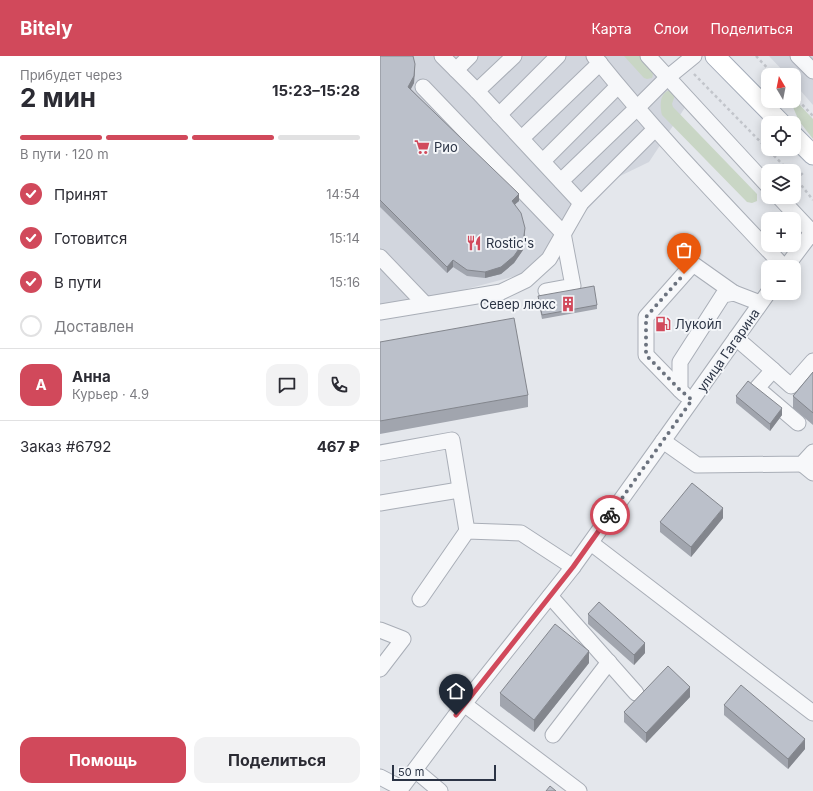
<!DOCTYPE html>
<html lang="ru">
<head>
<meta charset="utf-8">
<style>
	:root { --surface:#fff; --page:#f2f2f3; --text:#2b2b33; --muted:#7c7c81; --line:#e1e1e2; --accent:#d1495b }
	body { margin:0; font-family:Inter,sans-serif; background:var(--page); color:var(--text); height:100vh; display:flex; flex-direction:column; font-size:15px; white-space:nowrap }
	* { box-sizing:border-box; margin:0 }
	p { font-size:13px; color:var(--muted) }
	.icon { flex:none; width:22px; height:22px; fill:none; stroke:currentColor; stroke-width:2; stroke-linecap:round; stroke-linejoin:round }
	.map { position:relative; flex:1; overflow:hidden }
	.drawer { display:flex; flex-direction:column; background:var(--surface); width:380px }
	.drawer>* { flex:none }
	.needle { width:26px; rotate:350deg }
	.fabs { position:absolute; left:381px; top:12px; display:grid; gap:8px }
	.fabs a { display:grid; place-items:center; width:40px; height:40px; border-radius:8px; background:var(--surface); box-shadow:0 2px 10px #0003; font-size:20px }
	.scale { position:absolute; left:12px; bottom:10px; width:104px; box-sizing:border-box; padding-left:4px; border:2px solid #2b3445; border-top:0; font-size:11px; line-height:14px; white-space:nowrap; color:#2b3445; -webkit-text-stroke:3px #f4f6f9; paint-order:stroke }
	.pin { position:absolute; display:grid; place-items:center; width:34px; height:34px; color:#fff; margin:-41px -17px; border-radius:50% 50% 50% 0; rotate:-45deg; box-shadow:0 0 4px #0007 }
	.pin .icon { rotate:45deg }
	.courier { position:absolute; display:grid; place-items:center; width:40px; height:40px; margin:-20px; border:3px solid #d1495b; border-radius:50%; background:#fff; color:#222; box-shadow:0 1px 5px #0007 }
	.overview em { font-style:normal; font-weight:700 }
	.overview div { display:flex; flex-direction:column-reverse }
	.overview { display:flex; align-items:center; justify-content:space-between; height:68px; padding:0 20px }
	h1 { font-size:26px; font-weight:700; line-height:30px }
	.bar { display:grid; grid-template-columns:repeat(4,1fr); gap:6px 4px; align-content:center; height:48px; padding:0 20px }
	.bar i { height:5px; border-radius:3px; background:var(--line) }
	.bar .current { background:var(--accent) }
	.bar p { grid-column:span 4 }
	.line { display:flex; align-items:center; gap:10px; padding:0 20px; border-top:1px solid var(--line) }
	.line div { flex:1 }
	.round { display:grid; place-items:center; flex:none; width:42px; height:42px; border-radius:12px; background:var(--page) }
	ol { padding:0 20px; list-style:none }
	li { display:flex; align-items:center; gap:12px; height:44px }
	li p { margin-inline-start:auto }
	li .icon { padding:4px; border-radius:50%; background:var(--accent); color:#fff; stroke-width:4 }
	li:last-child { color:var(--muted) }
	li i { width:22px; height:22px; border:2px solid var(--line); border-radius:50% }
	.primary-button { display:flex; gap:8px; margin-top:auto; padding:8px 20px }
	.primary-button a { flex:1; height:46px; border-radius:12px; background:var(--accent); color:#fff; font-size:16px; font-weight:700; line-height:46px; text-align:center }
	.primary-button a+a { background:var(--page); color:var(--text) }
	header { display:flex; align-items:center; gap:24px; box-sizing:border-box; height:56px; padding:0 20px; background:var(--accent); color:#fff }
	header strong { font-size:19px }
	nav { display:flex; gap:22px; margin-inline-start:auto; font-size:14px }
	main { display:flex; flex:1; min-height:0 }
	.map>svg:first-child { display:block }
	.built { fill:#d2d6de }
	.green { fill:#c9d6c5 }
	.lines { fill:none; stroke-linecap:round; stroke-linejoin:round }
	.minor-casing { stroke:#a9aeb7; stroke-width:17 }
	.major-casing { stroke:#a3abb8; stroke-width:21 }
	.path { stroke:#c2c5cb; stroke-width:2.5; stroke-dasharray:3 3; stroke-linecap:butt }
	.minor { stroke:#f7f8fa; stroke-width:15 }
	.major { stroke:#fff; stroke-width:19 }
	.wall { fill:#a1a5ae }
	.shaded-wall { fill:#83868d }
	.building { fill:#bbc0ca; stroke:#83868d }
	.done { stroke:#6c737f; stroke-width:4; stroke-dasharray:0 7.2 }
	.route { stroke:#d1495b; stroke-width:5 }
	.labels { text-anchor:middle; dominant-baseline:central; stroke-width:4; stroke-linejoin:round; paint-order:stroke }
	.poi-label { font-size:13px; fill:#2b3445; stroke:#f4f6f9; text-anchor:start }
	.street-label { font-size:13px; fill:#2b3445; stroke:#f4f6f9 }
</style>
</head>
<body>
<header>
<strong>Bitely</strong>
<nav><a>Карта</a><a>Слои</a><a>Поделиться</a></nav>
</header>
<main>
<section class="drawer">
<div class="overview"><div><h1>2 мин</h1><p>Прибудет через</p></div><em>15:23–15:28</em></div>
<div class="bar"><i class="current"></i><i class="current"></i><i class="current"></i><i></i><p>В пути · 120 m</p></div>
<ol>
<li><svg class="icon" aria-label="check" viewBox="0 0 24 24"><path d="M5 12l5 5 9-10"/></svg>Принят<p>14:54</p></li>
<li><svg class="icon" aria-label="check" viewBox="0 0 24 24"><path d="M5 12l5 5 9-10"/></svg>Готовится<p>15:14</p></li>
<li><svg class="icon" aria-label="check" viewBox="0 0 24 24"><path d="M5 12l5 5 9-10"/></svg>В пути<p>15:16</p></li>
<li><i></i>Доставлен</li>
</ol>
<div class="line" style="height:72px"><b class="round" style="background:var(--accent);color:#fff">А</b><div><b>Анна</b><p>Курьер · 4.9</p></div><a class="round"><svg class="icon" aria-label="chat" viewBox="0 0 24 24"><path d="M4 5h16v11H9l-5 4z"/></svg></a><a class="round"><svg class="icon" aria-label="phone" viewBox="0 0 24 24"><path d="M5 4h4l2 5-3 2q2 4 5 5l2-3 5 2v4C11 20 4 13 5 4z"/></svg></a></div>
<div class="line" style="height:52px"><div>Заказ #6792</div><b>467 ₽</b></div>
<div class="primary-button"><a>Помощь</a><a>Поделиться</a></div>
</section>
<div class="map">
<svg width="433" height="735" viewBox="0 0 433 735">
	<rect width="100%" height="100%" fill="#e4e7ec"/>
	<!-- built -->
	<g class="built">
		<path d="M0,0H264L306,50L269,106L238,121L147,217L0,256Z"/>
		<path d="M389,0H433V49L414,27V19H407Z"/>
	</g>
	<!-- green -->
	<g class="green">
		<path d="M244,0H261C267,6 276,13 272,22L267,23L264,22Z"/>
		<path d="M291,34L295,39L292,48L293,51L377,138V145L372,147L367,146L282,59C280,50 279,36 291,34Z"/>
		<path d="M416,45L433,63V83L419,65L412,49Z"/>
	</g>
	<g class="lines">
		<defs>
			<g id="minor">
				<path d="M62,0L97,35L201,147"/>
				<path d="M214,0C273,74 339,142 404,211"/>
				<path d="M268,0L388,130"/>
				<path d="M418,0L433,15"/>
				<path d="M76,14L90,0"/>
				<path d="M43,31L183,177L193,230L166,235"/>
				<path d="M97,35L134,0"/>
				<path d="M119,59L178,0"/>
				<path d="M142,82L220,7"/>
				<path d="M163,105L238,30"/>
				<path d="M181,125L257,52L287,22L314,0"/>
				<path d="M399,141L432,176"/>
				<path d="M0,201L45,248"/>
				<path d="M406,211L433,175"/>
				<path d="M0,256L121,236L146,224L169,203L201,147L275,73"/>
				<path d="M356,282L393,314L377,332L418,367"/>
				<path d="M393,314L411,330L433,305"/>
				<path d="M300,334L266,299V261L313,208L354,237"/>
				<path d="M304,338L300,334V306L343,239L354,237L380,247"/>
				<path d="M283,385L317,409L422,408L433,396"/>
				<path d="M0,397L72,384L87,475"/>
				<path d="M422,408L433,417"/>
				<path d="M0,447L79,434"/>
				<path d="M211,487L433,657"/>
				<path d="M170,540L256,637"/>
				<path d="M40,543L87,475L141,477L193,511"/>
				<path d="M0,574L23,583L0,613"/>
				<path d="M84,648L199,735"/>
				<path d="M173,679L229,606"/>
				<path d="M35,714L60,735"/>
				<path d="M0,721L21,732"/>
				<path d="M19,735L84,648L193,511L283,385L388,237"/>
			</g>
			<g id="major">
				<path d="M335,0L401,67"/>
				<path d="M414,80L433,99"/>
			</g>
		</defs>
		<!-- minor casing -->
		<use href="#minor" class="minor-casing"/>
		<!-- major casing -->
		<use href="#major" class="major-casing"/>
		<!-- path -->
		<g class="path">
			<path d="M376,0L394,19"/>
			<path d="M314,18L409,115"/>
			<path d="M414,40L433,60"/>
			<path d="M414,120L433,144"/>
			<path d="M416,123L423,117"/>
		</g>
		<!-- minor -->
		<use href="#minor" class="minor"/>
		<!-- major -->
		<use href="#major" class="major"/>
	</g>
	<!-- wall -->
	<g class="wall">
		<path d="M0,0L35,14L34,27L31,33L139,145L135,148L145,179L143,194L134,207L121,218L105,222L87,220L73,211L67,217L0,151Z"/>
		<path d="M158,240L217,249V253L162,263L158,244Z"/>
		<path d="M0,286L148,339V351L0,378Z"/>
		<path d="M433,316V369L413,352V340Z"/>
		<path d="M356,340L402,359L390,375L356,347Z"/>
		<path d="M343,462L311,501L280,476V466Z"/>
		<path d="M208,558L265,597L254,609L208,568Z"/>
		<path d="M209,607L154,676L120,650V637Z"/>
		<path d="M310,641L266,687L244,666V656Z"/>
		<path d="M344,649L425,693L408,713L344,659Z"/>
	</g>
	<!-- shaded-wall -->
	<g class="shaded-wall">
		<path d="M35,8L34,27L28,38V31Z"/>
		<path d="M139,138V145L132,151V145Z"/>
		<path d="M145,172L143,194L134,207L121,218L105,222V216Z"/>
		<path d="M73,204V211L67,217V211Z"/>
		<path d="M402,352V359L390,375V368Z"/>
		<path d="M343,452V462L311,501V491Z"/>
		<path d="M265,587V597L254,609V599Z"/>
		<path d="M209,595V607L154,676V664Z"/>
		<path d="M310,631V641L266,687V677Z"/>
		<path d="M425,683V693L408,713V703Z"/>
	</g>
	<!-- building -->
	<g class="building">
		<path d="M0,0H33L35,8L34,20L28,31L139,138L132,145L141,157L145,172L143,187L134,200L121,211L105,216L87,214L73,204L67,211L0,144Z"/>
		<path d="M214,230L217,249L162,259L158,240Z"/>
		<path d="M134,262L148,339L0,365V286Z"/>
		<path d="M433,316V357L413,340Z"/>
		<path d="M368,325L402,352L390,368L356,340Z"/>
		<path d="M312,427L343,452L311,491L280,466Z"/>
		<path d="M219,546L265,587L254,599L208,558Z"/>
		<path d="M175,568L209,595L154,664L120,637Z"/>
		<path d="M288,610L310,631L266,677L244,656Z"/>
		<path d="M361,629L425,683L408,703L344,649Z"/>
		<path d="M170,730L176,735H166Z"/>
	</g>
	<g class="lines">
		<!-- done -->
		<path class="done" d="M230,459L312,344L300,334L266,299V261L304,218"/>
		<!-- route -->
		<path class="route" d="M76,659L193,511L230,459"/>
	</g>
	<!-- icons -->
	<defs>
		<symbol id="supermarket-bare" viewBox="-9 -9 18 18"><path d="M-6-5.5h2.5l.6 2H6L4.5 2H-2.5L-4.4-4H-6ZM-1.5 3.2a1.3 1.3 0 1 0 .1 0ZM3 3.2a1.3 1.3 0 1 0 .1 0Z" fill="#d1495b" stroke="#f4f6f9" stroke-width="2.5" paint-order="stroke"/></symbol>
		<symbol id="restaurant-bare" viewBox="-9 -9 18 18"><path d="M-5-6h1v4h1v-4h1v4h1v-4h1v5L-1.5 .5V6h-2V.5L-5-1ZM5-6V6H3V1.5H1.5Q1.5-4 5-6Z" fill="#d1495b" stroke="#f4f6f9" stroke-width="2.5" paint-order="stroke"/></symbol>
		<symbol id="building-bare" viewBox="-9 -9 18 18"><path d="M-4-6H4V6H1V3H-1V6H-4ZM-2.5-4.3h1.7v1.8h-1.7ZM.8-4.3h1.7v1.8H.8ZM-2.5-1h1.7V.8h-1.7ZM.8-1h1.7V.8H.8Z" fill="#d1495b" stroke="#f4f6f9" stroke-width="2.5" paint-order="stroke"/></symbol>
		<symbol id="fuel-bare" viewBox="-9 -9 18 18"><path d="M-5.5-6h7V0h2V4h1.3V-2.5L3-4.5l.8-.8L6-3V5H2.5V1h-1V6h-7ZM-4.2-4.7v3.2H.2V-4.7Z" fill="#d1495b" stroke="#f4f6f9" stroke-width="2.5" paint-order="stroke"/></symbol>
	</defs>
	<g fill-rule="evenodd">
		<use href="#supermarket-bare" x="31" y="80" width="22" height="22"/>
		<use href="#restaurant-bare" x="83" y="176" width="22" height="22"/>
		<use href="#building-bare" x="177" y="237" width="22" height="22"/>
		<use href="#fuel-bare" x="272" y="257" width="22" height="22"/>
	</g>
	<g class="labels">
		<!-- poi labels -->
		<g class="poi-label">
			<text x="54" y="91">Рио</text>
			<text x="106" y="187">Rostic's</text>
			<text x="176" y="248" text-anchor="end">Север люкс</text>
			<text x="295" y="268">Лукойл</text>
		</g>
		<!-- street labels -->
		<g class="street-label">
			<text transform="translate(348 294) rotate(-55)">улица Гагарина</text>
		</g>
	</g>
</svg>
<div class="fabs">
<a><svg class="needle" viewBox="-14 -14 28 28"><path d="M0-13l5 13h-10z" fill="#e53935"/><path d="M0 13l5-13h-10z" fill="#7c7c81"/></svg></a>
<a><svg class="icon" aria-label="locate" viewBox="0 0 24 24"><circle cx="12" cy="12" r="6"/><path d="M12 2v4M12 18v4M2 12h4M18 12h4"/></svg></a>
<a><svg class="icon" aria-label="layers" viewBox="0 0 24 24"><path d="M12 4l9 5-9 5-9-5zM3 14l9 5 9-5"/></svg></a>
<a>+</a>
<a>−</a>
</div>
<div class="scale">50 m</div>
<div class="pin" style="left:304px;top:218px;background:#ea580c"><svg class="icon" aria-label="bag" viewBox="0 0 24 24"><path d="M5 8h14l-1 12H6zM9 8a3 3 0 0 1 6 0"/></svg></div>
<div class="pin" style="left:76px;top:659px;background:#1f2937"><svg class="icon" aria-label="home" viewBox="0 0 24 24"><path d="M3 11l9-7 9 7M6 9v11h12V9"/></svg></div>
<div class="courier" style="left:230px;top:459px"><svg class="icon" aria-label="bike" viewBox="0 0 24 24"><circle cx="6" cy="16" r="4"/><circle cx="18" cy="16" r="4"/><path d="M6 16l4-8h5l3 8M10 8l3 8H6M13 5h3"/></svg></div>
</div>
</main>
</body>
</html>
